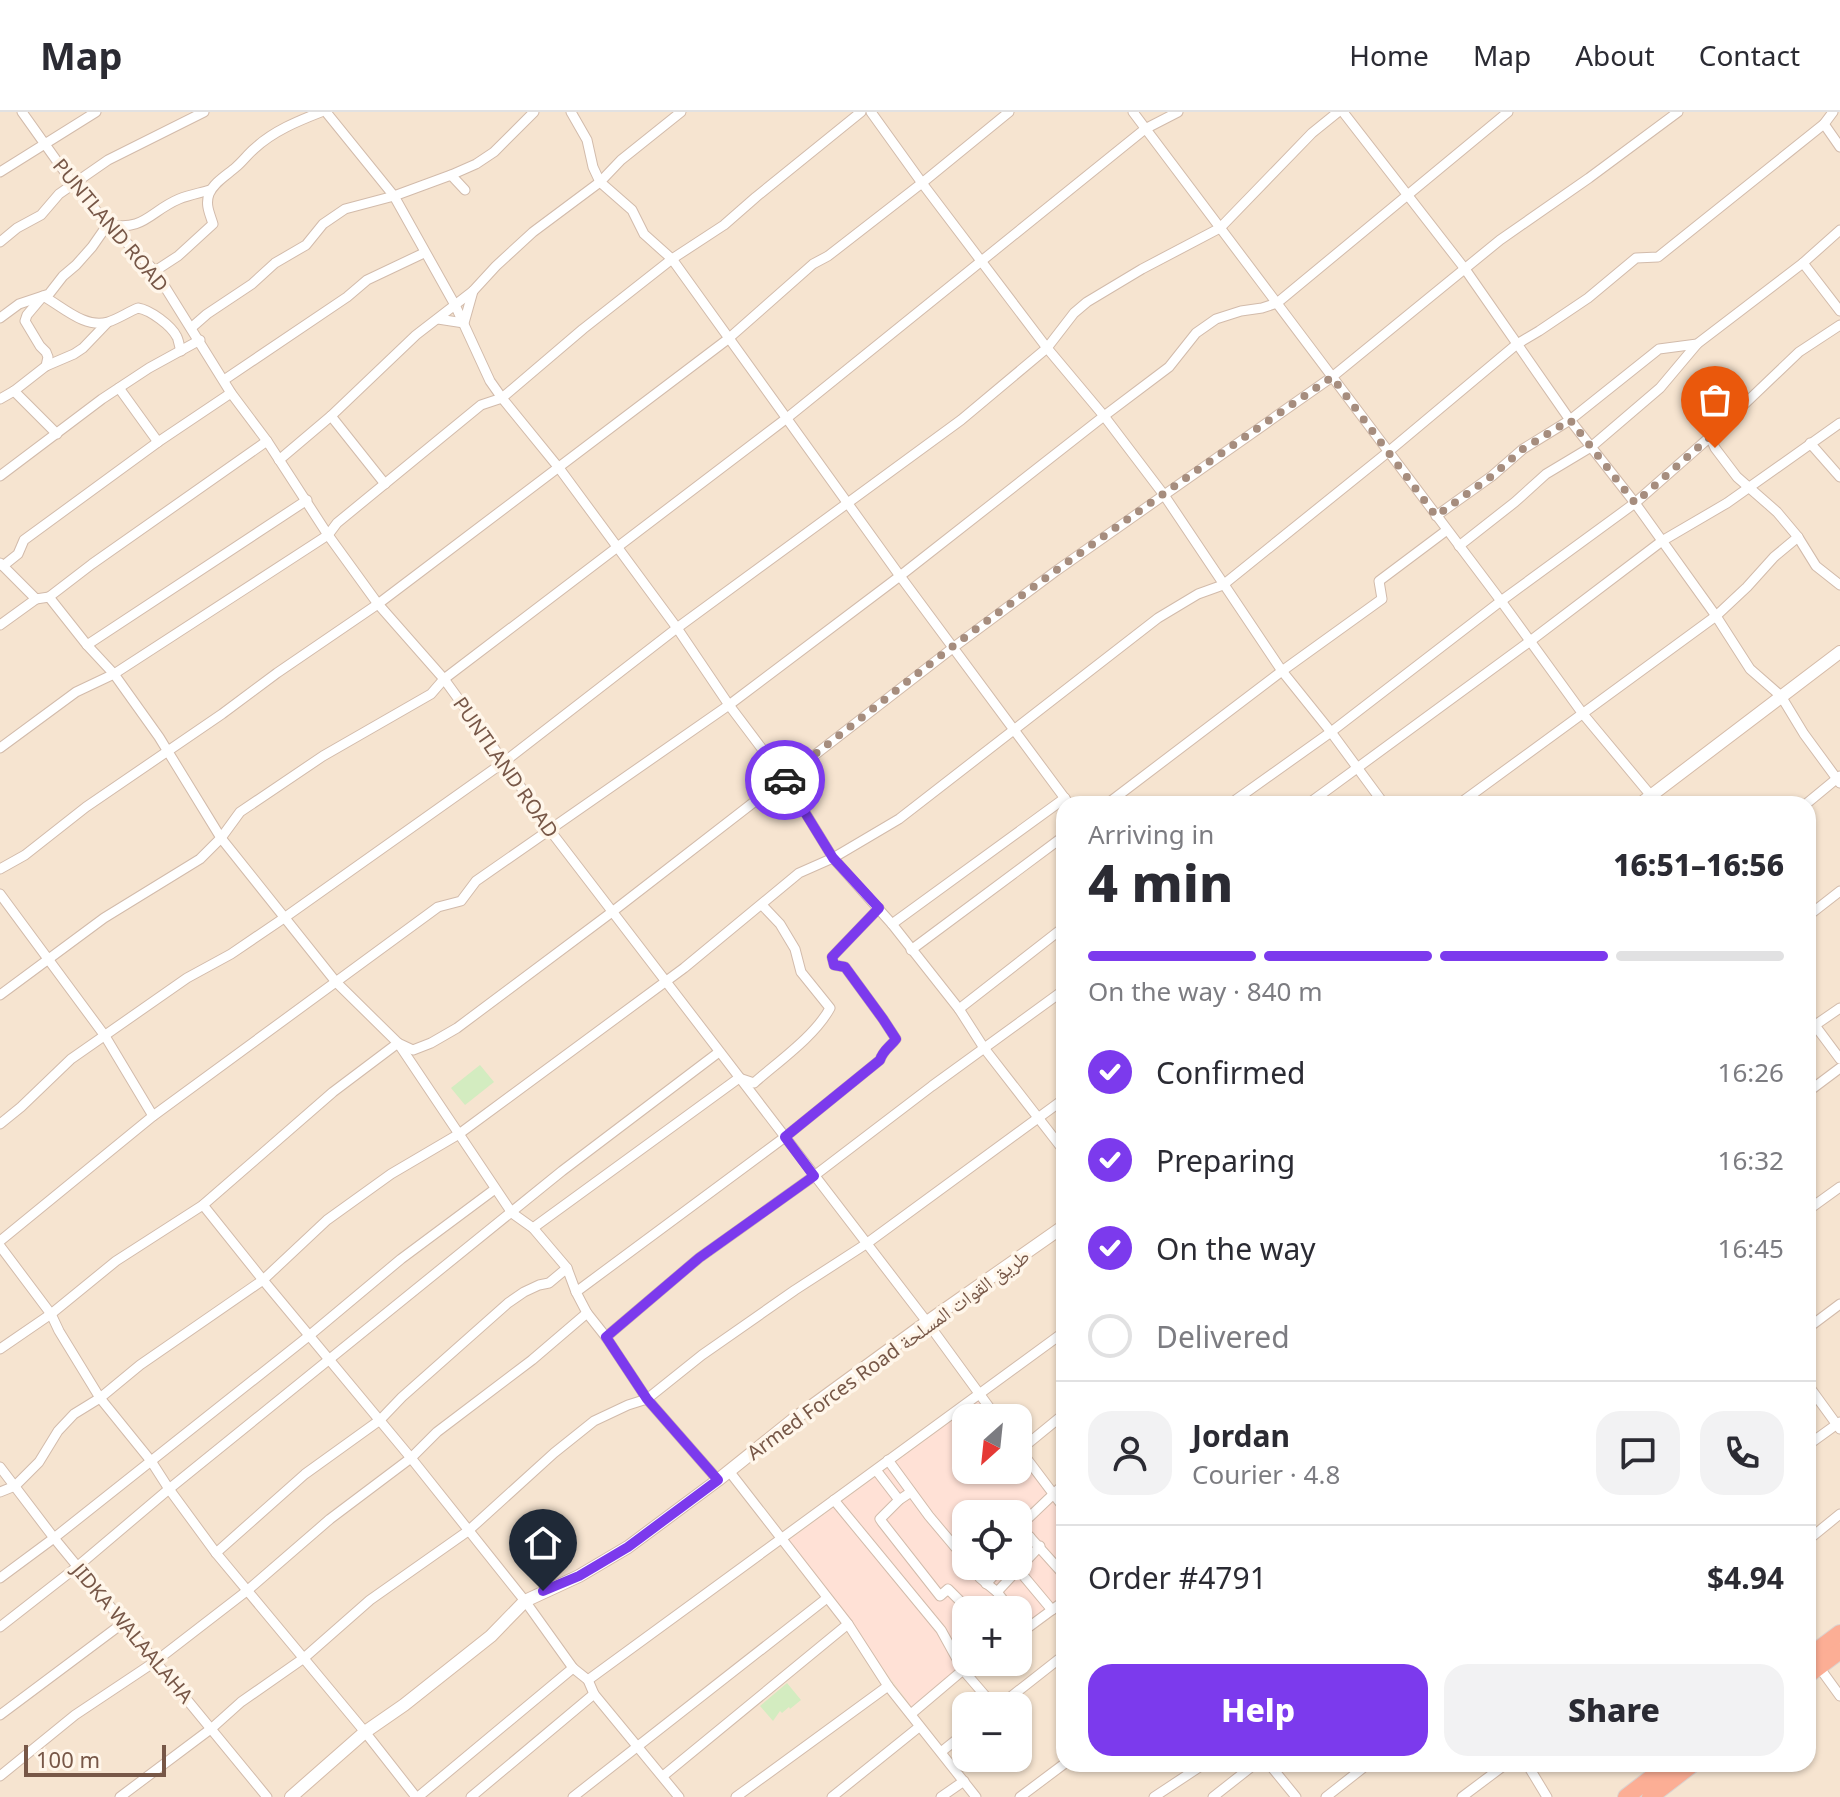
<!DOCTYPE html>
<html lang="en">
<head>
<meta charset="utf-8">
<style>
	:root { --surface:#fff; --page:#f2f2f3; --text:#2b2b33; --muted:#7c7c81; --line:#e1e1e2; --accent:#7c3aed }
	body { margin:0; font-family:"Noto Sans","Noto Naskh Arabic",sans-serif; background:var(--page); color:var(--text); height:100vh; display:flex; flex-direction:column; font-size:30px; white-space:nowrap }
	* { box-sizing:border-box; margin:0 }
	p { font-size:26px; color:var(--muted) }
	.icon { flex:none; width:44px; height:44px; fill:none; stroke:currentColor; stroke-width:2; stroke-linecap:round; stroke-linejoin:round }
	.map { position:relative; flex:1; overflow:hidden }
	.sheet { position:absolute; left:1056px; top:684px; width:760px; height:976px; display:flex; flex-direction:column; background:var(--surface); border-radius:24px; box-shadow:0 2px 6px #0004 }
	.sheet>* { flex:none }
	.needle { width:52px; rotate:207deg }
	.fabs { position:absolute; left:952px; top:1292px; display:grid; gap:16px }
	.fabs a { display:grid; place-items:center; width:80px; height:80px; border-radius:16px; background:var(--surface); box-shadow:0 2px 6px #0004; font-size:40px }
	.scale { position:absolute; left:24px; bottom:20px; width:142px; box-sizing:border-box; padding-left:8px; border:4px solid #775747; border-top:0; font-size:22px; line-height:28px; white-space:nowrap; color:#775747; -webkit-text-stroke:6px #fff6ea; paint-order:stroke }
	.pin { position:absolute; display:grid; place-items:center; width:68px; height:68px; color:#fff; margin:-82px -34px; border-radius:50% 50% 50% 0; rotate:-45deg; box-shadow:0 0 8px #0007 }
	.pin .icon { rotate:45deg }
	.courier { position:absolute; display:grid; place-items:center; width:80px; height:80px; margin:-40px; border:6px solid #7c3aed; border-radius:50%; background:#fff; color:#222; box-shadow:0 2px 10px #0007 }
	.headline em { font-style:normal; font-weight:800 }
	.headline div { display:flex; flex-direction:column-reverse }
	.headline { display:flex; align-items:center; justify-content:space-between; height:136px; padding:0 32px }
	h1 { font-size:52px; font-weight:800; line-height:60px }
	.bar { display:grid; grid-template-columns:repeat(4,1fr); gap:12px 8px; align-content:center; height:96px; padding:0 32px }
	.bar i { height:10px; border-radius:6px; background:var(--line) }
	.bar .selected { background:var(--accent) }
	.bar p { grid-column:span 4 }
	.line { display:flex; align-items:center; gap:20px; padding:0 32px; border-top:2px solid var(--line) }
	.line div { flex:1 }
	.round { display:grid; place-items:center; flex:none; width:84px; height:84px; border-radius:24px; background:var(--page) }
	ol { padding:0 32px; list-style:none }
	li { display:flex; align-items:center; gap:24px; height:88px }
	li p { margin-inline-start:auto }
	li .icon { padding:8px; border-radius:50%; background:var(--accent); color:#fff; stroke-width:4 }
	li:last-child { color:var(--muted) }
	li i { width:44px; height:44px; border:4px solid var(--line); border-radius:50% }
	.cta { display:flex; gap:16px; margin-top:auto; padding:16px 32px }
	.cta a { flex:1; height:92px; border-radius:24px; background:var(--accent); color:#fff; font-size:32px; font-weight:800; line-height:92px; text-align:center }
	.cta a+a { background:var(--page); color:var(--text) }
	header { display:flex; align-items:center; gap:48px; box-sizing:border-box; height:112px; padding:0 40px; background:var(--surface); border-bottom:2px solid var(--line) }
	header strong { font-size:38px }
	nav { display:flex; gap:44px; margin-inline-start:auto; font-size:28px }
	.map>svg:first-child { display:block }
	.residential { fill:#f6e4d0; fill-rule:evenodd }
	.commercial { fill:#ffe1d6; fill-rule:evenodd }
	.green { fill:#d3ecc0 }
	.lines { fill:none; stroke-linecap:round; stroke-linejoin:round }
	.street-casing { stroke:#d2bbab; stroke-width:11 }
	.secondary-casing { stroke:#d5bba8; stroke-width:14 }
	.highway-casing { stroke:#dcd3cf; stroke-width:18 }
	.street { stroke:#fff; stroke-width:9 }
	.secondary { stroke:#fff; stroke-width:12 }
	.highway { stroke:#fcae95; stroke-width:16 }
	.done { stroke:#a68d7e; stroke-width:8; stroke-dasharray:0 14.4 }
	.route { stroke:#7c3aed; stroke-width:10 }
	.labels { text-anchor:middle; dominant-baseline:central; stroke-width:7; stroke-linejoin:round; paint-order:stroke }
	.street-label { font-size:20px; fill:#775747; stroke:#fff6ea }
</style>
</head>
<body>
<header>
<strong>Map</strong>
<nav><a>Home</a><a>Map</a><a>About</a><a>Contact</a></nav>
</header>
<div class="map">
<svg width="1840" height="1685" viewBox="0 0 1840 1685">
	<rect width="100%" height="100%" fill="#fef2e3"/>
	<!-- residential -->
	<path class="residential" d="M0,0H1840V1685H0ZM1064,692H1808V1652H1064ZM966,1306H1018V1358H966ZM966,1402H1018V1454H966ZM966,1498H1018V1550H966ZM966,1594H1018V1646H966Z"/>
	<!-- commercial -->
	<path class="commercial" d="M980,1288L992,1306H966V1358H1018V1340L1064,1403V1482L1018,1517V1498H966V1550H973L912,1595L788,1429ZM966,1402H1018V1454H966Z"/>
	<!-- green -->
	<g class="green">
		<path d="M480,953L494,970L465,993L451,976Z"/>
		<path d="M787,1571L801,1588L790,1597L789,1595L782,1601L780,1599L773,1609L760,1594Z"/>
	</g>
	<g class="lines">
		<defs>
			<g id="street">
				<path d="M22,0L74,73L108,112L155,159L231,281L267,329L328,423L378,492L444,567L504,650L549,717L927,1210L997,1306"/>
				<path d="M326,0L394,84L455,193L490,269L502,286L559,356L677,516L729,593L784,666L833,746L892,812L959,897L984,936L1064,1039"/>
				<path d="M571,0L587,28L593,55L600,70L632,98L644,122L672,147L900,464L1069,692"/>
				<path d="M871,0L922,71L1047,236L1104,304L1164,383L1282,559L1331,620L1384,692"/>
				<path d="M1133,0L1501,489L1583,602L1658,692"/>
				<path d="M1343,0L1465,157L1570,308L1635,391L1716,504L1750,557L1781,584L1804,622L1840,671"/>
				<path d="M1824,12L1840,35"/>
				<path d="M0,60L96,0"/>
				<path d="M451,63L476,52L494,40L534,0"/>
				<path d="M0,130L17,116L41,103L59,82L108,48L204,0"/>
				<path d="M1803,151L1840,199"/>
				<path d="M155,159L178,144L213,112C210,102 205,93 209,82C214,70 227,63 236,55C243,49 248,42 254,37C273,19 298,9 321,0"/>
				<path d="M0,206L19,192L43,184C63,195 85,217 108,210C118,207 128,200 138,196C150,198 171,213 177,225C178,226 180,237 181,239"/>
				<path d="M438,207L464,211L473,179"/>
				<path d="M191,216L207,202L252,172L275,151L306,133L323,112L345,97L394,84L451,63L465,78"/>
				<path d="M46,254L48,245L46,240L40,234L25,209L27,203L43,184L49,182L63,164L76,153L92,135L108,112C144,120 150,99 179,87C189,83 200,81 210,78"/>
				<path d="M224,268L347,185L367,168L424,141"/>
				<path d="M119,276L158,330"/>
				<path d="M14,279L57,322"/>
				<path d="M0,287L14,279L46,254L74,242L83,236L107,211"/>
				<path d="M331,304L385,372"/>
				<path d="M1710,325L1715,336L1737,365L1777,400L1798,425L1816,454L1840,473"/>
				<path d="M1810,331L1840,365"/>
				<path d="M279,348L331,304L416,223L473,179L496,154L533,120L600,70L621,48L681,0"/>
				<path d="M0,364L102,287L149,256L200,228"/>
				<path d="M1436,404L1492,364L1523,337L1570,308L1659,237L1697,232L1803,151L1840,118"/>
				<path d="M1459,434L1515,390L1546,362L1591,335L1660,276L1697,232"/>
				<path d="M0,451L36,487L49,485L87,533L114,562L159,625L221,726L336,870L398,931L512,1101L533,1116L567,1156L576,1180L587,1201L606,1225L647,1287L718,1368"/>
				<path d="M3,454L18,442L24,428L158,330L231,281"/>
				<path d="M49,485L92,452L267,329"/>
				<path d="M0,513L36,487"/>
				<path d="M87,533L307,388"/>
				<path d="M0,636L76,580L114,562L328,423L337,411L481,293L502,286L583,217L672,147L724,113L756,85L861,0"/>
				<path d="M1107,692L1282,559L1382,487L1379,469L1447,418"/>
				<path d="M1230,692L1331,620L1501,489L1635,391L1710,325L1799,240L1840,213"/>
				<path d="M1308,692L1529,530L1662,429L1727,391L1840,311"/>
				<path d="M1459,692L1716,504L1747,475L1774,445L1798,425"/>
				<path d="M1806,692L1840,664"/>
				<path d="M0,757L25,743L86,695L222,602L277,561L378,492L728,227L813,152L828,144L922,71L1009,0"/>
				<path d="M0,782L105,924L153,1004"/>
				<path d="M1808,804L1840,779"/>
				<path d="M892,812L1065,686"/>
				<path d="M911,838L1064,724"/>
				<path d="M0,883L104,806L200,747L221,726L240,700L323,644L431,582L444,567L787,306L1145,17L1178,0"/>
				<path d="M959,897L1064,815"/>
				<path d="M1808,904L1840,947"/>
				<path d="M1808,918L1840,896"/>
				<path d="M1808,980L1840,956"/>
				<path d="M0,1012L21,995L71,947L187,866L231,842L284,806L504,650L677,516L961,308L1047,236L1074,201L1087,190L1142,157L1220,116L1312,21L1338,0"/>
				<path d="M203,1093L263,1168L411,1346L525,1489L573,1556L588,1568L594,1582L679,1685"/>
				<path d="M1808,1098L1840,1075"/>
				<path d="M533,1116L739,966L754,971C779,949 815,924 830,896L801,860L795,837L780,812L762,793"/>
				<path d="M0,1129L153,1004L438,795L461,789L476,769L729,593L900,464L1104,304L1169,255L1196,221L1216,207L1241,199L1262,196L1277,191L1508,0"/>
				<path d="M0,1134L51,1202L59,1219L100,1286L151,1349L169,1377L216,1441L365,1620L416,1685"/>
				<path d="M576,1180L785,1025L880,948C883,938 890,935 896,927L883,907L845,855L834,853L832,845L879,796"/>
				<path d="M1808,1216L1840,1192"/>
				<path d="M606,1225L699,1146L814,1064L932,974L1064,878"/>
				<path d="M0,1237L51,1202L116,1149L203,1093L333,980L398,931L413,938L431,931L457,916L612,800L954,535L1056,459L1332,265L1500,128L1589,66L1678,0"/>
				<path d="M1808,1273L1840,1317"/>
				<path d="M1808,1333L1840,1310"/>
				<path d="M1018,1335L1064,1396"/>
				<path d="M1020,1338L1064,1302"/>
				<path d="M888,1348L929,1404L966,1448"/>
				<path d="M0,1355L54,1426L267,1685"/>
				<path d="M876,1358L899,1388"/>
				<path d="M729,1359L848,1512L888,1574L976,1685"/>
				<path d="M0,1380L15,1374L39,1350L58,1319L74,1302L100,1286L140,1253L263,1168L327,1108L391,1062L459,1022L684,856L799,761L833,746L899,707L1158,506L1198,482L1223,473L1388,340L1517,232L1539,219L1588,186L1636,146L1658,145L1824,12L1833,0"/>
				<path d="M911,1380L899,1388L880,1407L882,1410L940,1484L948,1477L969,1498"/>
				<path d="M834,1388L941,1518L963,1558L994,1594"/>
				<path d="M1020,1414L1064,1463"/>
				<path d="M1018,1416L1064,1372"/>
				<path d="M1808,1428L1840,1402"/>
				<path d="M1018,1437L1030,1425"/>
				<path d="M216,1441L305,1362L380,1308L402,1285L508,1191L524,1180L539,1173L549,1171L567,1156"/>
				<path d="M971,1454L980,1466L997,1480L1011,1498"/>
				<path d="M1016,1455L1052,1498"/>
				<path d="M0,1466L54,1426L310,1223L401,1147L495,1077"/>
				<path d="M986,1472L1002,1454"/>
				<path d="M997,1480L1040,1434"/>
				<path d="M0,1515L78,1454L169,1377L562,1059L719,940"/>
				<path d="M1018,1523L1064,1489"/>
				<path d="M1819,1555L1840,1584"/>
				<path d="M588,1568L1064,1220"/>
				<path d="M999,1594L1064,1543"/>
				<path d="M911,1602L963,1558L977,1550"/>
				<path d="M0,1603L123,1511"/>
				<path d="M941,1640L966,1620"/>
				<path d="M1269,1652L1296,1685"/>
				<path d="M1527,1652L1547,1685"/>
				<path d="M0,1664L75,1603L156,1549L248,1478L330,1407L411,1346L437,1320L532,1248L587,1201"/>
				<path d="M663,1664L848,1512"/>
				<path d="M120,1685L212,1616L241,1590L304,1546L370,1488L468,1419L554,1341L594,1309L628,1293L647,1287L702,1243L795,1178L866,1132L1064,987"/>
				<path d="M418,1685L573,1556"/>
				<path d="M471,1685L594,1582"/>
				<path d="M573,1685L827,1486"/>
				<path d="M736,1685L888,1574"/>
				<path d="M832,1685L919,1615"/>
				<path d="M941,1685L964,1669"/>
				<path d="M1020,1685L1064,1652"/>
				<path d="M1154,1685L1204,1652"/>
				<path d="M1213,1685L1255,1652"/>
				<path d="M1326,1685L1368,1652"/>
				<path d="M1462,1685L1506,1652"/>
			</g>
			<g id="secondary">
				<path d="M1640,692L1840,540"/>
				<path d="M291,1685L365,1620L404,1593L491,1524L525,1489L579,1464L628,1435L718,1368L794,1307L927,1210L1064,1114"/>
			</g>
			<g id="highway">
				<path d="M1808,1545L1840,1521"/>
				<path d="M1808,1563L1840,1539"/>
				<path d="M1626,1685L1669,1652"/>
				<path d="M1650,1685L1693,1652"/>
			</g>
		</defs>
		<!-- street casing -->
		<use href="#street" class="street-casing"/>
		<!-- secondary casing -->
		<use href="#secondary" class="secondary-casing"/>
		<!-- highway casing -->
		<use href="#highway" class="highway-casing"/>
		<!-- street -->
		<use href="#street" class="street"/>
		<!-- secondary -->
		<use href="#secondary" class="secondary"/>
		<!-- highway -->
		<use href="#highway" class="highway"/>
	</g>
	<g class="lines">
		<!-- done -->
		<path class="done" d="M785,668L784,666C842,622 898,576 956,532C1079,440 1205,352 1332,265L1436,404L1492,364L1523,337L1570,308L1635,391L1710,325L1715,336"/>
		<!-- route -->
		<path class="route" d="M543,1479L579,1464L628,1435L718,1368L647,1287L606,1225L699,1146L814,1064L785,1025L880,948C883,938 890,935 896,927L883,907L845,855L834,853L832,845L879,796L833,746L785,668"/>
	</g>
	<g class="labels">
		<!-- street labels -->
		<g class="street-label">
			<text transform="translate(111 113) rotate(50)">PUNTLAND ROAD</text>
			<text transform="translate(506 655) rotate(55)">PUNTLAND ROAD</text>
			<text transform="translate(888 1242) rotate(-36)">Armed Forces Road طريق القوات المسلحة</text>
			<text transform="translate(133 1521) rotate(50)">JIDKA WALAALAHA</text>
		</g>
	</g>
</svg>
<div class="fabs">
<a><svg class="needle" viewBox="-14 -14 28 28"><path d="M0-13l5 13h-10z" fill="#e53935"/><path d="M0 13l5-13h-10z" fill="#7c7c81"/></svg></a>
<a><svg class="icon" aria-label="locate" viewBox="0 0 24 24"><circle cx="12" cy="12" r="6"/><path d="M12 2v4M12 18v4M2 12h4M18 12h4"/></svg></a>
<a>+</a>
<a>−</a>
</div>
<div class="scale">100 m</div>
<div class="pin" style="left:1715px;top:336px;background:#ea580c"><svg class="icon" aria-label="bag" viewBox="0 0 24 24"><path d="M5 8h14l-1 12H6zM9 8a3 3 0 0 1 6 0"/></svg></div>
<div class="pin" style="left:543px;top:1479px;background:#1f2937"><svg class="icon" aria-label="home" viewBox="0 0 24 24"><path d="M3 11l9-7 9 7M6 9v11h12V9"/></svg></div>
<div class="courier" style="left:785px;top:668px"><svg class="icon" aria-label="car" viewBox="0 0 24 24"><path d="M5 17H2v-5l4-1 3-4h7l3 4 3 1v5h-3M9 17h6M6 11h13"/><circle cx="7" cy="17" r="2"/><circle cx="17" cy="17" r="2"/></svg></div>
<section class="sheet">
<div class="headline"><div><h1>4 min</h1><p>Arriving in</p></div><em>16:51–16:56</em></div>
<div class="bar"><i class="selected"></i><i class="selected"></i><i class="selected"></i><i></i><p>On the way · 840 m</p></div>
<ol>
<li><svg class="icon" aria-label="check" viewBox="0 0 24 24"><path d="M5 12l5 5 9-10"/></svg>Confirmed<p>16:26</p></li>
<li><svg class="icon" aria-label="check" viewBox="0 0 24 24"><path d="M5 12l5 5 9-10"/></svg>Preparing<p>16:32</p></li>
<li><svg class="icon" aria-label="check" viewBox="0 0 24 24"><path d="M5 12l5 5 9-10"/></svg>On the way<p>16:45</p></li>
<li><i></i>Delivered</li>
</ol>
<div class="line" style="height:144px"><a class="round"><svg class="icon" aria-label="person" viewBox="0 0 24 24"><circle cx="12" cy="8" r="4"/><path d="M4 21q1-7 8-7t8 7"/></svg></a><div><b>Jordan</b><p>Courier · 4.8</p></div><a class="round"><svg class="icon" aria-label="chat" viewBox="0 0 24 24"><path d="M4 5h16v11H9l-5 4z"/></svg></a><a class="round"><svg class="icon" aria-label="phone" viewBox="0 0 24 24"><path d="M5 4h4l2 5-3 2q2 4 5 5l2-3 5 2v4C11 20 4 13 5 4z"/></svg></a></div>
<div class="line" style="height:104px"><div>Order #4791</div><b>$4.94</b></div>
<div class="cta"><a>Help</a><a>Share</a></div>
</section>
</div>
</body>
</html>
